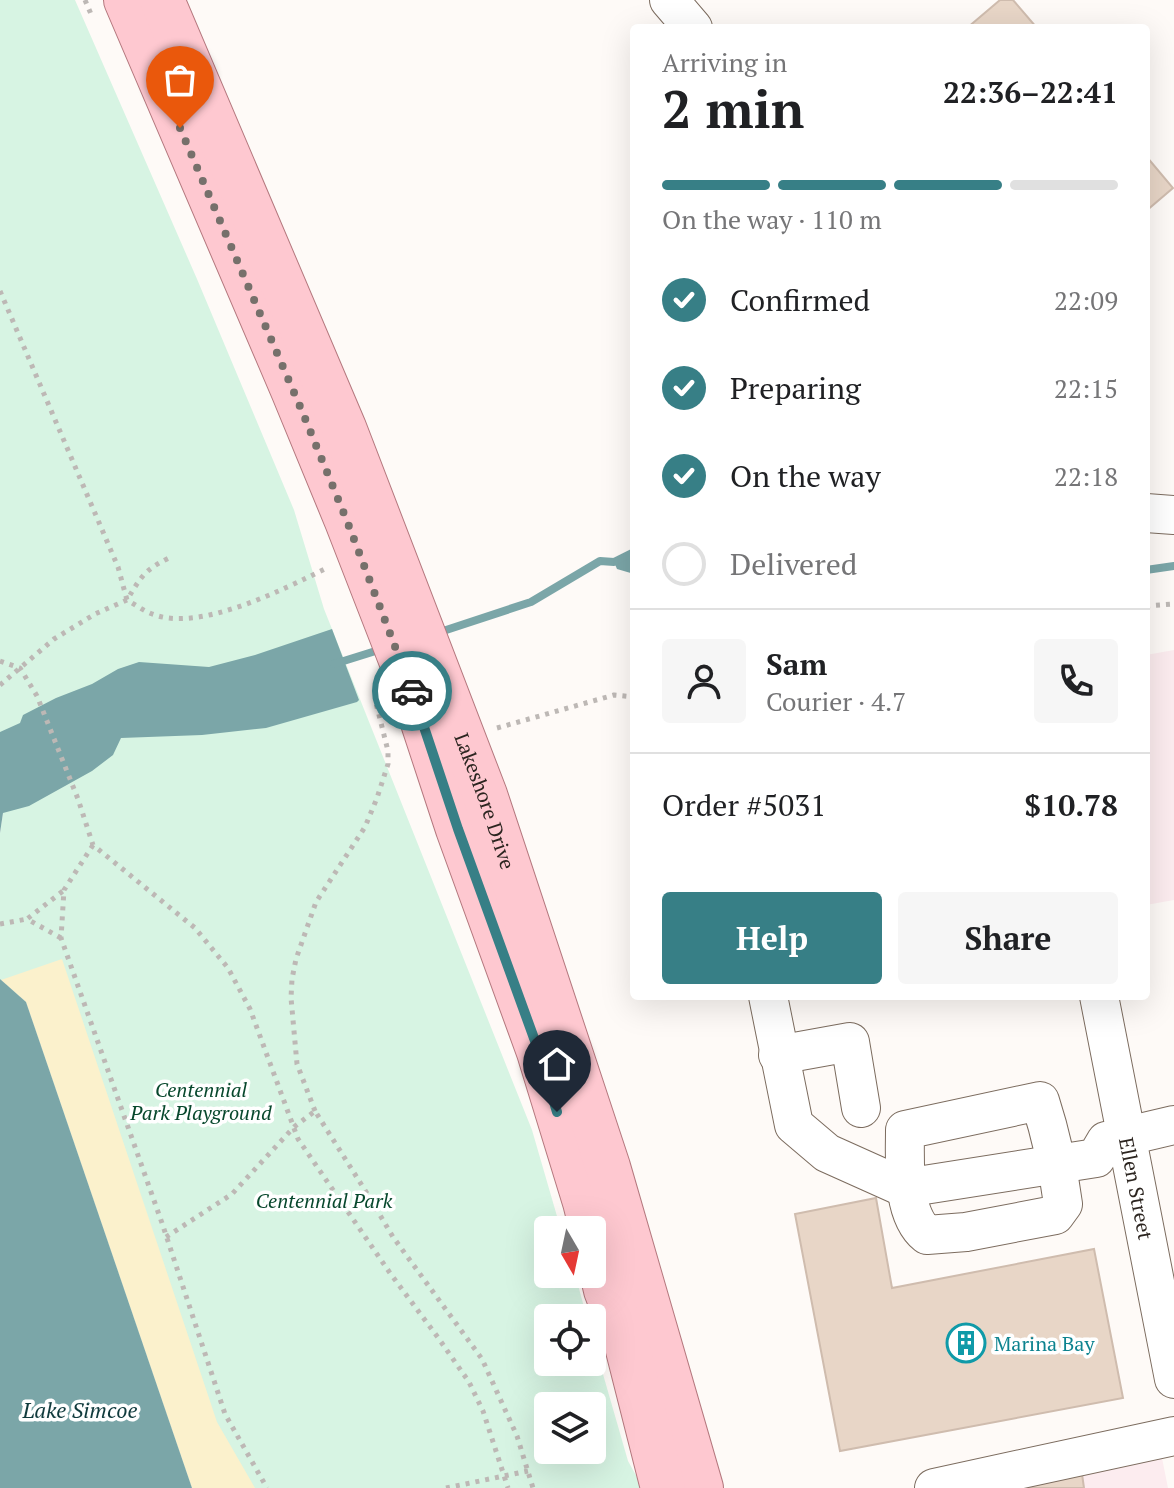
<!DOCTYPE html>
<html lang="en">
<head>
<meta charset="utf-8">
<style>
	:root { --surface:#fff; --page:#f6f6f6; --text:#202124; --muted:#757577; --line:#e0e0e0; --accent:#377f86 }
	body { margin:0; font-family:"PT Serif",serif; background:var(--page); color:var(--text); height:100vh; display:flex; flex-direction:column; font-size:30px; white-space:nowrap }
	* { box-sizing:border-box; margin:0 }
	p { font-size:26px; color:var(--muted) }
	.icon { flex:none; width:44px; height:44px; fill:none; stroke:currentColor; stroke-width:2; stroke-linecap:round; stroke-linejoin:round }
	.map { position:relative; flex:1; overflow:hidden }
	.sheet { position:absolute; left:630px; top:24px; width:520px; height:976px; display:flex; flex-direction:column; background:var(--surface); border-radius:8px; box-shadow:0 8px 32px #0002 }
	.sheet>* { flex:none }
	.needle { width:52px; rotate:171deg }
	.tools { position:absolute; left:534px; top:1216px; display:grid; gap:16px }
	.tools a { display:grid; place-items:center; width:72px; height:72px; border-radius:8px; background:var(--surface); box-shadow:0 8px 32px #0002; font-size:40px }
	.pin { position:absolute; display:grid; place-items:center; width:68px; height:68px; color:#fff; margin:-82px -34px; border-radius:50% 50% 50% 0; rotate:-45deg; box-shadow:0 0 8px #0007 }
	.pin .icon { rotate:45deg }
	.courier { position:absolute; display:grid; place-items:center; width:80px; height:80px; margin:-40px; border:6px solid #377f86; border-radius:50%; background:#fff; color:#222; box-shadow:0 2px 10px #0007 }
	.headline em { font-style:normal; font-weight:800 }
	.headline div { display:flex; flex-direction:column-reverse }
	.headline { display:flex; align-items:center; justify-content:space-between; height:136px; padding:0 32px }
	h1 { font-size:52px; font-weight:800; line-height:60px }
	.bar { display:grid; grid-template-columns:repeat(4,1fr); gap:12px 8px; align-content:center; height:96px; padding:0 32px }
	.bar i { height:10px; border-radius:6px; background:var(--line) }
	.bar .on { background:var(--accent) }
	.bar p { grid-column:span 4 }
	.line { display:flex; align-items:center; gap:20px; padding:0 32px; border-top:2px solid var(--line) }
	.line div { flex:1 }
	.round { display:grid; place-items:center; flex:none; width:84px; height:84px; border-radius:8px; background:var(--page) }
	ol { padding:0 32px; list-style:none }
	li { display:flex; align-items:center; gap:24px; height:88px }
	li p { margin-inline-start:auto }
	li .icon { padding:8px; border-radius:50%; background:var(--accent); color:#fff; stroke-width:4 }
	li:last-child { color:var(--muted) }
	li i { width:44px; height:44px; border:4px solid var(--line); border-radius:50% }
	.button { display:flex; gap:16px; margin-top:auto; padding:16px 32px }
	.button a { flex:1; height:92px; border-radius:8px; background:var(--accent); color:#fff; font-size:32px; font-weight:800; line-height:92px; text-align:center }
	.button a+a { background:var(--page); color:var(--text) }
	.map>svg:first-child { display:block }
	.commercial { fill:#fcecef }
	.green { fill:#d7f4e3; fill-rule:evenodd }
	.sand { fill:#fbf1cc }
	.water { fill:#7ba6a8 }
	.lines { fill:none; stroke-linecap:round; stroke-linejoin:round }
	.stream { stroke:#7ba6a8; stroke-width:8 }
	.building { fill:#e8d6c7; stroke:#cfbcae; stroke-width:2 }
	.minor-casing { stroke:#7c6c5f; stroke-width:40 }
	.major-casing { stroke:#b4787e; stroke-width:46 }
	.path { stroke:#bdb8b5; stroke-width:5; stroke-dasharray:4 6; stroke-linecap:butt }
	.minor { stroke:#fff; stroke-width:38 }
	.major { stroke:#fec8d0; stroke-width:44 }
	.done { stroke:#76706b; stroke-width:8; stroke-dasharray:0 14.4 }
	.route { stroke:#377f86; stroke-width:10 }
	.labels { text-anchor:middle; dominant-baseline:central; stroke-width:7; stroke-linejoin:round; paint-order:stroke }
	.street-label { font-size:20px; fill:#2c2520; stroke:#fff }
	.park-label { font-size:20px; font-style:italic; fill:#08482d; stroke:#fff }
	.culture-label { font-size:20px; fill:#0d838f; stroke:#fff; text-anchor:start }
	.water-label { font-size:22px; font-style:italic; fill:#113b3d; stroke:#fff }
</style>
</head>
<body>
<div class="map">
<svg width="1174" height="1488" viewBox="0 0 1174 1488">
	<rect width="100%" height="100%" fill="#fefaf7"/>
	<!-- commercial -->
	<g class="commercial">
		<path d="M1174,650V900L1146,905V655Z"/>
		<path d="M1160,1448L1168,1488H940Z"/>
	</g>
	<!-- green -->
	<path class="green" d="M0,0H75L197,279L294,510L324,609L532,1130L561,1230H548V1274H575L587,1318H548V1362H592V1336L628,1461L643,1488H192L26,1002L0,979V833L3,813L0,807ZM548,1406H592V1450H548Z"/>
	<!-- sand -->
	<path class="sand" d="M62,959L217,1422L255,1488H192L26,1002L1,980Z"/>
	<!-- water -->
	<g class="water">
		<path d="M634,552V574L617,569L614,562Z"/>
		<path d="M332,629L359,700L357,702L266,728L202,735L121,738L113,755L92,771L29,806L3,813L0,833V732L20,723L23,715L56,698L92,684L118,669L139,662L209,667L255,655Z"/>
		<path d="M0,979L26,1002L192,1488H0Z"/>
	</g>
	<g class="lines">
		<!-- stream -->
		<g class="stream">
			<path d="M1146,570L1174,566"/>
			<path d="M437,633L531,602L600,561L614,562L634,552"/>
			<path d="M334,664L382,649"/>
		</g>
	</g>
	<!-- building -->
	<g class="building">
		<path d="M1000,0H1013L1037,28H967Z"/>
		<path d="M1146,156L1173,188L1146,211Z"/>
		<path d="M876,1198L892,1288L1094,1249L1123,1398L840,1451L795,1214Z"/>
		<path d="M1082,1474L1084,1488H1010Z"/>
	</g>
	<g class="lines">
		<defs>
			<g id="minor">
				<path d="M669,0L693,28"/>
				<path d="M1146,513L1174,515"/>
				<path d="M768,996L794,1125L827,1153L905,1188L1096,1158L1106,1141L1174,1125"/>
				<path id="s1" d="M1099,996L1174,1379"/>
				<path d="M778,1055L850,1042L861,1108"/>
				<path d="M1040,1101C1052,1138 1058,1166 1063,1204L1055,1215L966,1232L927,1235C901,1214 905,1161 905,1130Z"/>
				<path d="M934,1488L1174,1436"/>
			</g>
			<g id="major">
				<path d="M126,0L293,390L347,521L410,683L458,829L539,1052L585,1202L592,1230"/>
				<path id="s2" d="M162,0L344,428L485,795L608,1167L701,1488"/>
				<path d="M592,1231L606,1290L626,1342L663,1488"/>
			</g>
		</defs>
		<!-- minor casing -->
		<use href="#minor" class="minor-casing"/>
		<!-- major casing -->
		<use href="#major" class="major-casing"/>
		<!-- path -->
		<g class="path">
			<path d="M85,0L91,14"/>
			<path d="M0,291L118,567L127,600C141,577 144,570 169,558"/>
			<path d="M1146,606L1174,604"/>
			<path d="M0,661L20,668L37,696L78,799L93,845L195,928L228,968L250,1009L298,1139L390,1273L439,1339L469,1382L483,1411L508,1488"/>
			<path d="M0,685L54,639L95,614L127,600C136,605 145,612 155,615C201,631 282,590 325,569"/>
			<path d="M497,728L614,695L634,697"/>
			<path d="M93,845L64,890L61,938L162,1223L225,1414L267,1488"/>
			<path d="M0,924L27,919"/>
			<path d="M61,938L27,919L63,891"/>
			<path d="M315,1111L297,1064L291,998L292,979L296,959L316,902L365,827L377,798L388,764V751L375,699"/>
			<path d="M166,1237L232,1194L294,1127L315,1111L368,1195L393,1237L482,1359L517,1436L533,1488"/>
			<path d="M446,1488L528,1471"/>
		</g>
		<!-- minor -->
		<use href="#minor" class="minor"/>
		<!-- major -->
		<use href="#major" class="major"/>
	</g>
	<g class="lines">
		<!-- done -->
		<path class="done" d="M180,128L302,411L347,521L412,691"/>
		<!-- route -->
		<path class="route" d="M412,691L458,829L539,1052L557,1112"/>
	</g>
	<!-- icons -->
	<defs>
		<symbol id="building-ring" viewBox="-11 -11 22 22"><circle r="9.5" fill="#fff" stroke="#0f9aa8" stroke-width="1.5"/><path d="M-4-6H4V6H1V3H-1V6H-4ZM-2.5-4.3h1.7v1.8h-1.7ZM.8-4.3h1.7v1.8H.8ZM-2.5-1h1.7V.8h-1.7ZM.8-1h1.7V.8H.8Z" fill="#0f9aa8"/></symbol>
	</defs>
	<g fill-rule="evenodd">
		<use href="#building-ring" x="944" y="1321" width="44" height="44"/>
	</g>
	<g class="labels">
		<!-- street labels -->
		<g class="street-label">
			<text stroke="none"><textPath href="#s2" startOffset="864">Lakeshore Drive</textPath></text>
			<text stroke="none"><textPath href="#s1" startOffset="196">Ellen Street</textPath></text>
		</g>
		<!-- park labels -->
		<g class="park-label">
			<text x="201" y="1089">Centennial<tspan x="201" dy="23">Park Playground</tspan></text>
			<text x="324" y="1200">Centennial Park</text>
		</g>
		<!-- culture labels -->
		<g class="culture-label">
			<text x="994" y="1343">Marina Bay</text>
		</g>
		<!-- water labels -->
		<g class="water-label">
			<text x="80" y="1409">Lake Simcoe</text>
		</g>
	</g>
</svg>
<div class="tools">
<a><svg class="needle" viewBox="-14 -14 28 28"><path d="M0-13l5 13h-10z" fill="#e53935"/><path d="M0 13l5-13h-10z" fill="#757577"/></svg></a>
<a><svg class="icon" aria-label="locate" viewBox="0 0 24 24"><circle cx="12" cy="12" r="6"/><path d="M12 2v4M12 18v4M2 12h4M18 12h4"/></svg></a>
<a><svg class="icon" aria-label="layers" viewBox="0 0 24 24"><path d="M12 4l9 5-9 5-9-5zM3 14l9 5 9-5"/></svg></a>
</div>
<div class="pin" style="left:180px;top:128px;background:#ea580c"><svg class="icon" aria-label="bag" viewBox="0 0 24 24"><path d="M5 8h14l-1 12H6zM9 8a3 3 0 0 1 6 0"/></svg></div>
<div class="pin" style="left:557px;top:1112px;background:#1f2937"><svg class="icon" aria-label="home" viewBox="0 0 24 24"><path d="M3 11l9-7 9 7M6 9v11h12V9"/></svg></div>
<div class="courier" style="left:412px;top:691px"><svg class="icon" aria-label="car" viewBox="0 0 24 24"><path d="M5 17H2v-5l4-1 3-4h7l3 4 3 1v5h-3M9 17h6M6 11h13"/><circle cx="7" cy="17" r="2"/><circle cx="17" cy="17" r="2"/></svg></div>
<section class="sheet">
<div class="headline"><div><h1>2 min</h1><p>Arriving in</p></div><em>22:36–22:41</em></div>
<div class="bar"><i class="on"></i><i class="on"></i><i class="on"></i><i></i><p>On the way · 110 m</p></div>
<ol>
<li><svg class="icon" aria-label="check" viewBox="0 0 24 24"><path d="M5 12l5 5 9-10"/></svg>Confirmed<p>22:09</p></li>
<li><svg class="icon" aria-label="check" viewBox="0 0 24 24"><path d="M5 12l5 5 9-10"/></svg>Preparing<p>22:15</p></li>
<li><svg class="icon" aria-label="check" viewBox="0 0 24 24"><path d="M5 12l5 5 9-10"/></svg>On the way<p>22:18</p></li>
<li><i></i>Delivered</li>
</ol>
<div class="line" style="height:144px"><a class="round"><svg class="icon" aria-label="person" viewBox="0 0 24 24"><circle cx="12" cy="8" r="4"/><path d="M4 21q1-7 8-7t8 7"/></svg></a><div><b>Sam</b><p>Courier · 4.7</p></div><a class="round"><svg class="icon" aria-label="phone" viewBox="0 0 24 24"><path d="M5 4h4l2 5-3 2q2 4 5 5l2-3 5 2v4C11 20 4 13 5 4z"/></svg></a></div>
<div class="line" style="height:104px"><div>Order #5031</div><b>$10.78</b></div>
<div class="button"><a>Help</a><a>Share</a></div>
</section>
</div>
</body>
</html>
